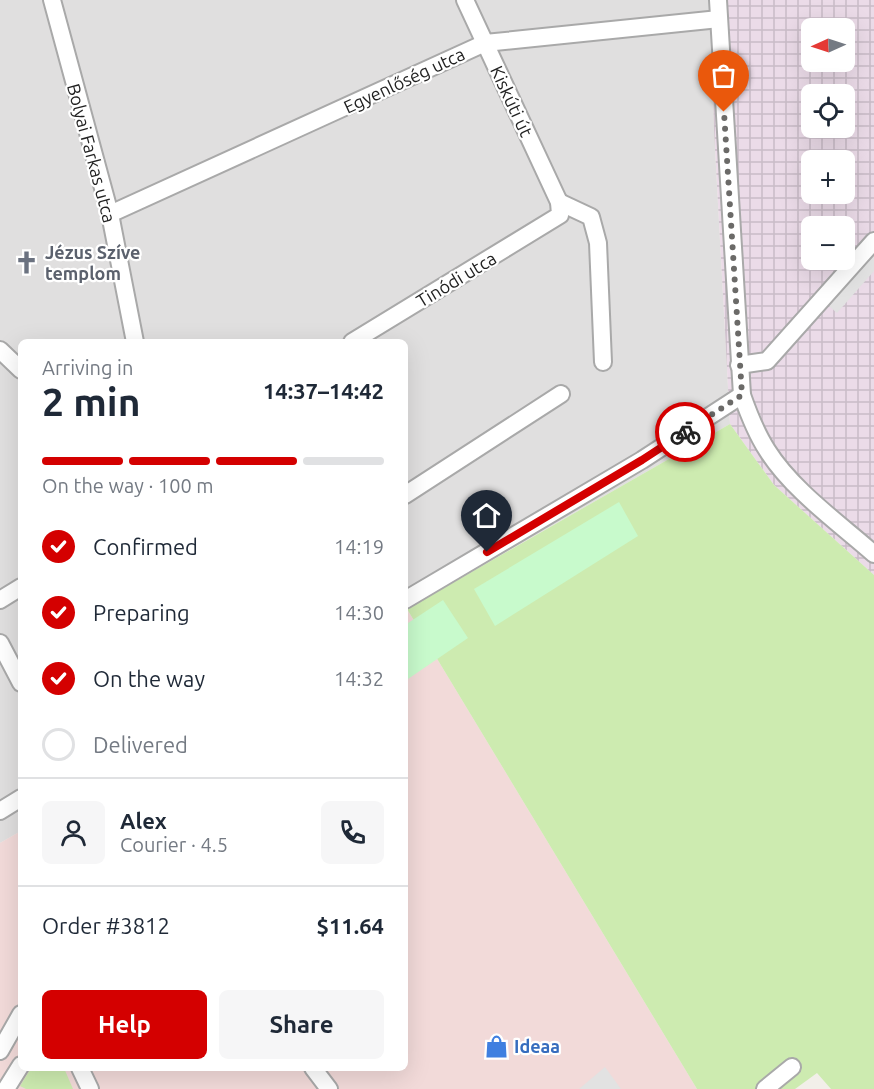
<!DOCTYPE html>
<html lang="en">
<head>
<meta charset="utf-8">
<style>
	:root { --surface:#fff; --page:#f6f6f7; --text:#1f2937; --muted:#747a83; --line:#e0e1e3; --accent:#d40000 }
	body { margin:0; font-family:Ubuntu,sans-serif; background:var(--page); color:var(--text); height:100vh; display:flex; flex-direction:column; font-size:22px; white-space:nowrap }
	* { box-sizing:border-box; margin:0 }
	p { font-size:20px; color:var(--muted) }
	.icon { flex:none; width:33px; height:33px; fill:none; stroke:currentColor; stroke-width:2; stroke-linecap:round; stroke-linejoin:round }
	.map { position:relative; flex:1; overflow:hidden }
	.details { position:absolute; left:18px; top:339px; width:390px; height:732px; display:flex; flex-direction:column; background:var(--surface); border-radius:9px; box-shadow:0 6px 24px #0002 }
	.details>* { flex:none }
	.needle { width:39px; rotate:267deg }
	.buttons { position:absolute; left:801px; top:18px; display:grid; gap:12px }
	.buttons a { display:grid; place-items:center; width:54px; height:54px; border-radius:9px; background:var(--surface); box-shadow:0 6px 24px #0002; font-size:30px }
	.pin { position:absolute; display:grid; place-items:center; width:51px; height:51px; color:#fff; margin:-62px -26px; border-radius:50% 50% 50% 0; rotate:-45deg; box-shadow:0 0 6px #0007 }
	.pin .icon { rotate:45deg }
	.courier { position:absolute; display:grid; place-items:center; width:60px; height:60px; margin:-30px; border:4px solid #d40000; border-radius:50%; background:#fff; color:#222; box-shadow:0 2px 8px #0007 }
	.headline em { font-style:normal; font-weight:700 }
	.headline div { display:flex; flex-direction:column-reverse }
	.headline { display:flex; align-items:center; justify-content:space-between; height:102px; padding:0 24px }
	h1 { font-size:39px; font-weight:700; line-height:45px }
	.bar { display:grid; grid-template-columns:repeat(4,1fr); gap:9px 6px; align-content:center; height:72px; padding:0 24px }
	.bar i { height:8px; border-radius:4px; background:var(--line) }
	.bar .on { background:var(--accent) }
	.bar p { grid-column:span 4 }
	.line { display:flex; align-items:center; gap:15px; padding:0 24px; border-top:2px solid var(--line) }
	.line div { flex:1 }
	.round { display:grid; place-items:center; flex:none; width:63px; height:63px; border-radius:9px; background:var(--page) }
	ol { padding:0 24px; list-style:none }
	li { display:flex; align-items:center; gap:18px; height:66px }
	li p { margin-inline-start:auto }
	li .icon { padding:6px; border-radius:50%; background:var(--accent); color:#fff; stroke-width:4 }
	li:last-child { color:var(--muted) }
	li i { width:33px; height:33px; border:3px solid var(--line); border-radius:50% }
	.primary-button { display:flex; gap:12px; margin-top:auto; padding:12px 24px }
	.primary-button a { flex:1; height:69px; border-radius:9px; background:var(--accent); color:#fff; font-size:24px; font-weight:700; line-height:69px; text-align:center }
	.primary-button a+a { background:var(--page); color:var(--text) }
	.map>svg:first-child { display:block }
	.residential { fill:#e0dfdf }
	.commercial { fill:#f2dad9 }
	.industrial { fill:url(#industrial-grid); fill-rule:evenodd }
	.grass { fill:#cdebb0 }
	.park { fill:#c8facc }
	.parking { fill:#e2e2e2 }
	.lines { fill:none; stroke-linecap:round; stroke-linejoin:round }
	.minor-casing { stroke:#a9a9a9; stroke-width:20 }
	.minor { stroke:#fff; stroke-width:16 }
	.done { stroke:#6b6a68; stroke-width:6; stroke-dasharray:0 10.8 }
	.route { stroke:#d40000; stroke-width:8 }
	.labels { text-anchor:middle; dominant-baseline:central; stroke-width:4.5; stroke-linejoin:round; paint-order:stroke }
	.street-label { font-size:18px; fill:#222; stroke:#fff }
	.worship-label { font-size:18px; font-weight:bold; fill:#5b616d; stroke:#fff; text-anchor:start }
	.shop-label { font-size:18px; font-weight:bold; fill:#366cbe; stroke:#fff; text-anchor:start }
</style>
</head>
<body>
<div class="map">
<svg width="874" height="1089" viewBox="0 0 874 1089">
	<defs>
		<pattern id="industrial-grid" width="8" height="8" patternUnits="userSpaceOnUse" patternTransform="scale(1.5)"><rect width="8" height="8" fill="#ebdbe8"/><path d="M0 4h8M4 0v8" fill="none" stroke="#c9bcc7"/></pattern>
	</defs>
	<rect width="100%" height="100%" fill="#f2efe9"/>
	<!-- residential -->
	<path class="residential" d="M0,0H711L714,130L730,424L405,610V342H21V831L0,843Z"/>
	<!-- commercial -->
	<path class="commercial" d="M407,609L697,1089H0V843L21,831V1068H405V610Z"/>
	<!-- industrial -->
	<path class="industrial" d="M711,0H874V575L774,485L730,424L714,130ZM812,28H844V62H812ZM812,94H844V128H812ZM812,160H844V194H812ZM812,226H844V260H812Z"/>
	<!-- grass -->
	<g class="grass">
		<path d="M730,424L774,485L874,575V1089H831L817,1073L795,1089H697L407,609Z"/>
		<path d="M31,1068H64L73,1089H26L20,1086Z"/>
	</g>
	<!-- park -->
	<g class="park">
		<path d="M619,502L638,536L495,626L474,589Z"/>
		<path d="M443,600L468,638L405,681V625Z"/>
	</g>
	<!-- parking -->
	<g class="parking">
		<path d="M874,241V271L837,313L822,300Z"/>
		<path d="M605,1067L621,1089H579Z"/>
	</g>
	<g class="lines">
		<defs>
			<g id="minor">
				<path d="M52,0L110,214L135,342"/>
				<path d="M718,0L742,395C749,415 756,433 767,450C792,490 839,523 874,554"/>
				<path d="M559,202L591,217L598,243L603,362"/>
				<path d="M110,214L485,43L719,19"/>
				<path d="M352,342L560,215L559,202L465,0"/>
				<path d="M0,350L21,370"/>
				<path d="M739,365L767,361L874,241"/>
				<path d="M405,495L561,394"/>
				<path d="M0,600L21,587"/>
				<path d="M405,600L642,460L742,395"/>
				<path d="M0,643L21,683"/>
				<path d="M0,811L21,798"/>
				<path d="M0,1051L21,1014"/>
				<path d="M80,1068L90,1089"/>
				<path d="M313,1068L329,1089"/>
				<path d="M6,1089L21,1065"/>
				<path d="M765,1089L792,1067"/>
			</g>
		</defs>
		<!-- minor casing -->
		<use href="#minor" class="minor-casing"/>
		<!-- minor -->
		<use href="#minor" class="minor"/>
	</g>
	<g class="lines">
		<!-- done -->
		<path class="done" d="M685,432L742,395L724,112"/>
		<!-- route -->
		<path class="route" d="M487,552L642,460L685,432"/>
	</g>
	<!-- icons -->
	<defs>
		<symbol id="church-bare" viewBox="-9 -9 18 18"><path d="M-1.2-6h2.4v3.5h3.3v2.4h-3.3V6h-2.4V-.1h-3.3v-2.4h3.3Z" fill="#6b7280" stroke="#fff" stroke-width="2.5" paint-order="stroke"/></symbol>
		<symbol id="shop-bare" viewBox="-9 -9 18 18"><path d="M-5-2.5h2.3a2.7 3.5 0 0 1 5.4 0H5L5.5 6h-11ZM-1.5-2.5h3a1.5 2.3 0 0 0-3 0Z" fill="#3f7fe0" stroke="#fff" stroke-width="2.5" paint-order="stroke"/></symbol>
	</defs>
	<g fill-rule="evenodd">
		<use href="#church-bare" x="10" y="246" width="33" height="33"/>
		<use href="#shop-bare" x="480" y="1030" width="33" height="33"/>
	</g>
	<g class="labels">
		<!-- street labels -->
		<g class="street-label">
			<text transform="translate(404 80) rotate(-25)">Egyenlőség utca</text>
			<text transform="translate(512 101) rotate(65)">Kiskúti út</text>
			<text transform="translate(92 153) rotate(75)">Bolyai Farkas utca</text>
			<text transform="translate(456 279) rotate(-31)">Tinódi utca</text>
		</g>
		<!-- worship labels -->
		<g class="worship-label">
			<text x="45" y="252">Jézus Szíve<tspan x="45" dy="21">templom</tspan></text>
		</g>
		<!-- shop labels -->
		<g class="shop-label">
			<text x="514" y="1046">Ideaa</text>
		</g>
	</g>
</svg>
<div class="buttons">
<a><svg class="needle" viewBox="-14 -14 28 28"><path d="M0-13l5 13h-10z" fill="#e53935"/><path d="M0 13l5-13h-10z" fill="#747a83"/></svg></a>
<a><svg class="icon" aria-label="locate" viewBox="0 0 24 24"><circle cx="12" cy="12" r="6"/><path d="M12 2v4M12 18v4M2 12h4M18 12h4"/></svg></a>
<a>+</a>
<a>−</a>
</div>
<div class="pin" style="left:724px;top:112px;background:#ea580c"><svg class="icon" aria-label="bag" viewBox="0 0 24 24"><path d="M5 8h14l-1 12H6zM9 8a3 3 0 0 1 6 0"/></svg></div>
<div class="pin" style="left:487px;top:552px;background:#1f2937"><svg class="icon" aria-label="home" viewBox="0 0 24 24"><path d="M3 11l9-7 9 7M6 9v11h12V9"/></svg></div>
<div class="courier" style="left:685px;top:432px"><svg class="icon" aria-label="bike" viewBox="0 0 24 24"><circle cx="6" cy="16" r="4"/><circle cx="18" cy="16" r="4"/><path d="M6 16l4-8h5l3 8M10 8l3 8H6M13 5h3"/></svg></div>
<section class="details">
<div class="headline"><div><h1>2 min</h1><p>Arriving in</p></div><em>14:37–14:42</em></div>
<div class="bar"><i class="on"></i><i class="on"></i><i class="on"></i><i></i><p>On the way · 100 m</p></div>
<ol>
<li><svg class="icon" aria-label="check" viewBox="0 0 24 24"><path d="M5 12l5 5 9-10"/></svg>Confirmed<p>14:19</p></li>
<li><svg class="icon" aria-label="check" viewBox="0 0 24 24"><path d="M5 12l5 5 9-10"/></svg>Preparing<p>14:30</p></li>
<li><svg class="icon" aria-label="check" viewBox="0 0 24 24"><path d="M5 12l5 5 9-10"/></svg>On the way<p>14:32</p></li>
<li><i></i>Delivered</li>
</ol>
<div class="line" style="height:108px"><a class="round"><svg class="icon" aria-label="person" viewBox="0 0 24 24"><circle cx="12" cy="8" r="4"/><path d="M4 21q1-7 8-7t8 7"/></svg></a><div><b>Alex</b><p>Courier · 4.5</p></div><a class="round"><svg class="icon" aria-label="phone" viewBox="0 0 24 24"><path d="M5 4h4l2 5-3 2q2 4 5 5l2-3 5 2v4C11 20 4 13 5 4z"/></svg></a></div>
<div class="line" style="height:78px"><div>Order #3812</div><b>$11.64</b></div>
<div class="primary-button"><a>Help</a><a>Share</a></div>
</section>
</div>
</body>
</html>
